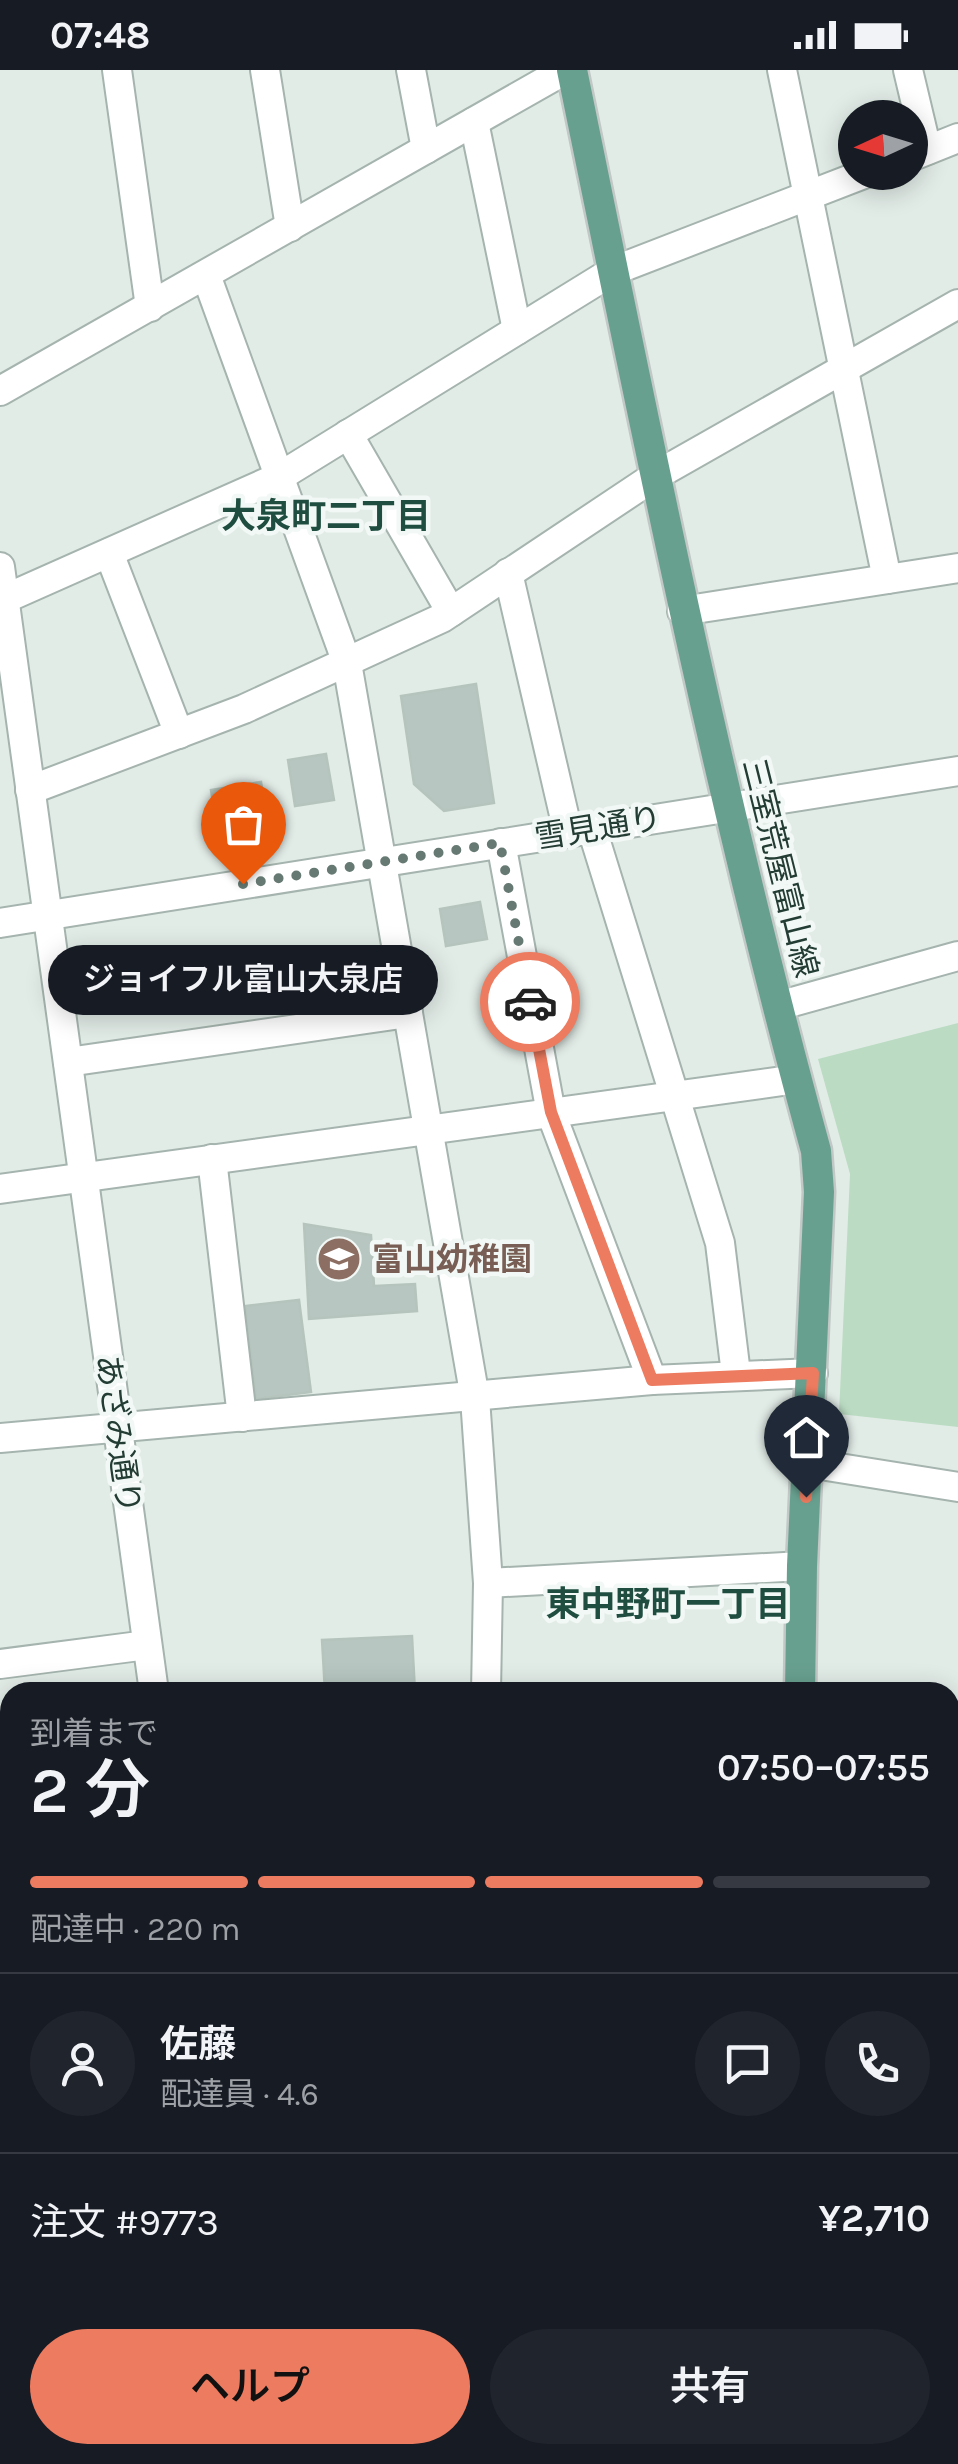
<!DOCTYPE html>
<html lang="ja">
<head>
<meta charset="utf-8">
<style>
	:root { --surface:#171b24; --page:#20242c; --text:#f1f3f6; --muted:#9ea1a6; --line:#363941; --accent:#ed7b5f }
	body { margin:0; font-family:Karla,"Noto Sans JP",sans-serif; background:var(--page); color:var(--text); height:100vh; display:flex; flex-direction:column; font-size:38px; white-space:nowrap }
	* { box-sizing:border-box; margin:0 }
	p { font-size:32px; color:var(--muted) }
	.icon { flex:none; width:55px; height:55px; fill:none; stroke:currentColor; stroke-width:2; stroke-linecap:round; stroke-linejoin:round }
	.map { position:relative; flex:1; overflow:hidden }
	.sheet { position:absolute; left:0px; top:1612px; width:960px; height:782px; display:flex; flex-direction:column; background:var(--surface); border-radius:30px 30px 0 0; box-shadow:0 5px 25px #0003 }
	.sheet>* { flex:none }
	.needle { width:65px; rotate:266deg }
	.controls { position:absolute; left:838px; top:30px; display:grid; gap:20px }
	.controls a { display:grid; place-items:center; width:90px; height:90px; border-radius:50%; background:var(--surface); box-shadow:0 5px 25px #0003; font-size:50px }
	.pin { position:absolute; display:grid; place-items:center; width:85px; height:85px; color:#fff; margin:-102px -42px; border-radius:50% 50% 50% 0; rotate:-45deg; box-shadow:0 0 10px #0007 }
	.pin .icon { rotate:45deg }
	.courier { position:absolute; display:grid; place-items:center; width:100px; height:100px; margin:-50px; border:8px solid #ed7b5f; border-radius:50%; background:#fff; color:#222; box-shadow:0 2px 12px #0007 }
	.bubble { position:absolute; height:70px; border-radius:35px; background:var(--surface); box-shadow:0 5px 25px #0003; font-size:32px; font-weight:600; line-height:70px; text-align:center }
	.head em { font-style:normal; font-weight:600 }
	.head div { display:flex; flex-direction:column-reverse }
	.head { display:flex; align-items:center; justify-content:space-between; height:170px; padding:0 30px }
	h1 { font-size:65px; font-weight:600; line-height:75px }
	.bar { display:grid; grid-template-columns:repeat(4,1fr); gap:15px 10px; align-content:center; height:120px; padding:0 30px }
	.bar i { height:12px; border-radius:8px; background:var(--line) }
	.bar .current { background:var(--accent) }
	.bar p { grid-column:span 4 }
	.line { display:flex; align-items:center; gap:25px; padding:0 30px; border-top:2px solid var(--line) }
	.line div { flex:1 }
	.round { display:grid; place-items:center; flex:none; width:105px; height:105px; border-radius:52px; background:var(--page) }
	.action { display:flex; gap:20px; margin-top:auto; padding:20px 30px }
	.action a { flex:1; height:115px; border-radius:60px; background:var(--accent); color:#111; font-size:40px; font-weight:600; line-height:115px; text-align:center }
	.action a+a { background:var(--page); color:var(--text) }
	.status { display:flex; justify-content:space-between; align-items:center; height:70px; padding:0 50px; background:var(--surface); direction:ltr }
	.status svg { height:28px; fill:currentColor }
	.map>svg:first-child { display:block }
	.green { fill:#bbdcc3 }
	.building { fill:#b7c6c0; stroke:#b5c5bd; stroke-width:2.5 }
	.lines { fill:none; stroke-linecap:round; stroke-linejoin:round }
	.minor-casing { stroke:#a5b4ae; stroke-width:32 }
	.major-casing { stroke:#c1c8c6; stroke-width:35 }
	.minor { stroke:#fff; stroke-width:28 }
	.major { stroke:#68a08f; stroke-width:30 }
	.tram { stroke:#5d786f; stroke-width:2.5 }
	.done { stroke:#667a73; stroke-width:10; stroke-dasharray:0 18 }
	.route { stroke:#ed7b5f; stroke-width:12 }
	.labels { text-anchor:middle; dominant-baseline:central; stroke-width:9; stroke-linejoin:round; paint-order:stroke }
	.street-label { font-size:32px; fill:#233c34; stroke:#f2f8f5 }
	.education-label { font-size:32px; font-weight:bold; fill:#785e54; stroke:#f2f8f5; text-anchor:start }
	.neighbourhood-label { font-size:35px; font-weight:bold; fill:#1f4d40; stroke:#f2f8f5 }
</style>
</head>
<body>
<div class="status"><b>07:48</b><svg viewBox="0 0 49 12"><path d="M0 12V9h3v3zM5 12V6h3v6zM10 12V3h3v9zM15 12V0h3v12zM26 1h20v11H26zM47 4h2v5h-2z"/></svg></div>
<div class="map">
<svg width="958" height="2394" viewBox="0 0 958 2394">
	<rect width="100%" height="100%" fill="#e2ece7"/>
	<!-- green -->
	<path class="green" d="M958,953V1357L839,1344L850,1104L818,989Z"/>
	<!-- building -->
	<g class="building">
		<path d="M476,614L494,733L444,741L414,714L401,626Z"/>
		<path d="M326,684L334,730L295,736L288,690Z"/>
		<path d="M261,712L270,767L220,776L211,720Z"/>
		<path d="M480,832L487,869L446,876L440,839Z"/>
		<path d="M304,1154L371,1165L374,1216L415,1214L417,1241L309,1249Z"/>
		<path d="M299,1230L311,1322L256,1329L245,1236Z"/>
		<path d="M412,1566L415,1622H325L322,1570Z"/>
		<path d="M299,1615V1622H193V1620Z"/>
		<path d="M958,2309V2338L955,2339L951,2312Z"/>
		<path d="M494,2385H526L528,2394H496Z"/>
		<path d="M661,2385H680L682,2394H664Z"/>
		<path d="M708,2385H729L731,2394H710Z"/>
	</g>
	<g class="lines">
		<defs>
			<g id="minor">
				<path d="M117,0L150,237"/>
				<path d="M265,0L290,157"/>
				<path d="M411,0L426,79"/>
				<path d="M782,0L887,509"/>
				<path d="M908,0L927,80"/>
				<path d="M474,52L517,260"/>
				<path d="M913,86L958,68"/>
				<path d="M206,205L347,593L475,1328L488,1513L486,1622"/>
				<path d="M0,321L565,0"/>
				<path d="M348,364L451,542"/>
				<path d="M109,483L179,664"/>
				<path d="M0,497L154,1622"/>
				<path d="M508,503L568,762"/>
				<path d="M0,531L279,407L613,201L869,102"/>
				<path d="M682,541L958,498"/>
				<path d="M30,720L244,639L442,548L655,406L958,234"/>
				<path d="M592,759L720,1173L736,1304"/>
				<path d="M501,773L551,1043L652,1310"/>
				<path d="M0,853L958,701"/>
				<path d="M778,936L958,886"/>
				<path d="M68,992L408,943"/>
				<path d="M212,1089L242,1347"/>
				<path d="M0,1119L797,1009"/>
				<path d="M0,1368L652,1310L813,1303"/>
				<path d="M808,1393L958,1417"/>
				<path d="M488,1513L802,1496"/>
				<path d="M0,1594L147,1575"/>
				<path d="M950,1766L958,1767"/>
				<path d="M0,1781L10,1780"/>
				<path d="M0,1945L10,2024"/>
				<path d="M0,2199L10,2197"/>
				<path d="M950,2206H958"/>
				<path d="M0,2334L10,2332"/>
				<path d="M537,2385L539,2394"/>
				<path d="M219,2394L247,2387"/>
				<path d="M409,2394L410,2385"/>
			</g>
			<g id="major">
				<path d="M572,0C646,362 718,724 816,1081L819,1122L802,1496L800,1622"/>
				<path d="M950,2365L958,2362"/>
				<path d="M784,2385L786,2394"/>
				<path d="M878,2394L901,2385"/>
			</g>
		</defs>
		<!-- minor casing -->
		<use href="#minor" class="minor-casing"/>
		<!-- major casing -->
		<use href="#major" class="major-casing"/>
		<!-- minor -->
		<use href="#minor" class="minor"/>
		<!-- major -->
		<use href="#major" class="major"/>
		<!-- tram -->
		<g class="tram">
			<path d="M910,2394L934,2385"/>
			<path d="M936,2394L958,2386"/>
		</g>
	</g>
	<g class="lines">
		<!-- done -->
		<path class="done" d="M243,814L500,773L530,932"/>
		<!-- route -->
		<path class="route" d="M530,932L551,1042L652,1310L813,1303L806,1427"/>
	</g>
	<!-- icons -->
	<defs>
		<symbol id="school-disc" viewBox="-11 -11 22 22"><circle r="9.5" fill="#8d6e63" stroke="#f2f8f5"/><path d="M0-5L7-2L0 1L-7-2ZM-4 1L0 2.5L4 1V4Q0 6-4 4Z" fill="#fff"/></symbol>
	</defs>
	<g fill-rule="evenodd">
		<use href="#school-disc" x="314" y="1164" width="50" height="50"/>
	</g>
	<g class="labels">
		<!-- street labels -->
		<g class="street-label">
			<text transform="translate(598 758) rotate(-9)">雪見通り</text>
			<text transform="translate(780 798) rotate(76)">三室荒屋富山線</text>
			<text transform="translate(118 1364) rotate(82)">あざみ通り</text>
		</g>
		<!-- education labels -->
		<g class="education-label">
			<text x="372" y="1189">富山幼稚園</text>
		</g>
		<!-- neighbourhood labels -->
		<g class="neighbourhood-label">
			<text x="326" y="446">大泉町二丁目</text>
			<text x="668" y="1534">東中野町一丁目</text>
		</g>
	</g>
</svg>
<div class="controls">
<a><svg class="needle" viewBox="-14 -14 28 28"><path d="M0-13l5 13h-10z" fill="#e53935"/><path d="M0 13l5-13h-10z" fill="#9ea1a6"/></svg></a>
</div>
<div class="pin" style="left:243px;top:814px;background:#ea580c"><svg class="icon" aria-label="bag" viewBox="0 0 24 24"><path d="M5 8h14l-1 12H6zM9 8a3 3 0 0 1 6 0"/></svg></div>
<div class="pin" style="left:806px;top:1427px;background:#1f2937"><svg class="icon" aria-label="home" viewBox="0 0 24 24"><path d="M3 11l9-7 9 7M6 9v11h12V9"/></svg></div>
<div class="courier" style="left:530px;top:932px"><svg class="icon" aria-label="car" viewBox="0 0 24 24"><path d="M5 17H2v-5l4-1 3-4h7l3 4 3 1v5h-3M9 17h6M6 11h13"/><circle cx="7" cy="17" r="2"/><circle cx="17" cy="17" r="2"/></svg></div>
<div class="bubble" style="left:48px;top:875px;width:390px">ジョイフル富山大泉店</div>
<section class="sheet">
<div class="head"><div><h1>2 分</h1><p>到着まで</p></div><em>07:50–07:55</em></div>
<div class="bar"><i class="current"></i><i class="current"></i><i class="current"></i><i></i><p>配達中 · 220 m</p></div>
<div class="line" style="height:180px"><a class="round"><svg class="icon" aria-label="person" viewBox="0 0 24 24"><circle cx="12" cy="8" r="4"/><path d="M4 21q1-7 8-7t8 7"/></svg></a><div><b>佐藤</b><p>配達員 · 4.6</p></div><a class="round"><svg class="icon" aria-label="chat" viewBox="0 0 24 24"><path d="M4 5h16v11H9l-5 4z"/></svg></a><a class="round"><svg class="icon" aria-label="phone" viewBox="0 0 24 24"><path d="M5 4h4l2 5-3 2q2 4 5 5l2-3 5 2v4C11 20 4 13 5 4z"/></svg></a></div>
<div class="line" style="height:130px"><div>注文 #9773</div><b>¥2,710</b></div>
<div class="action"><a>ヘルプ</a><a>共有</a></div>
</section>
</div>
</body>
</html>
